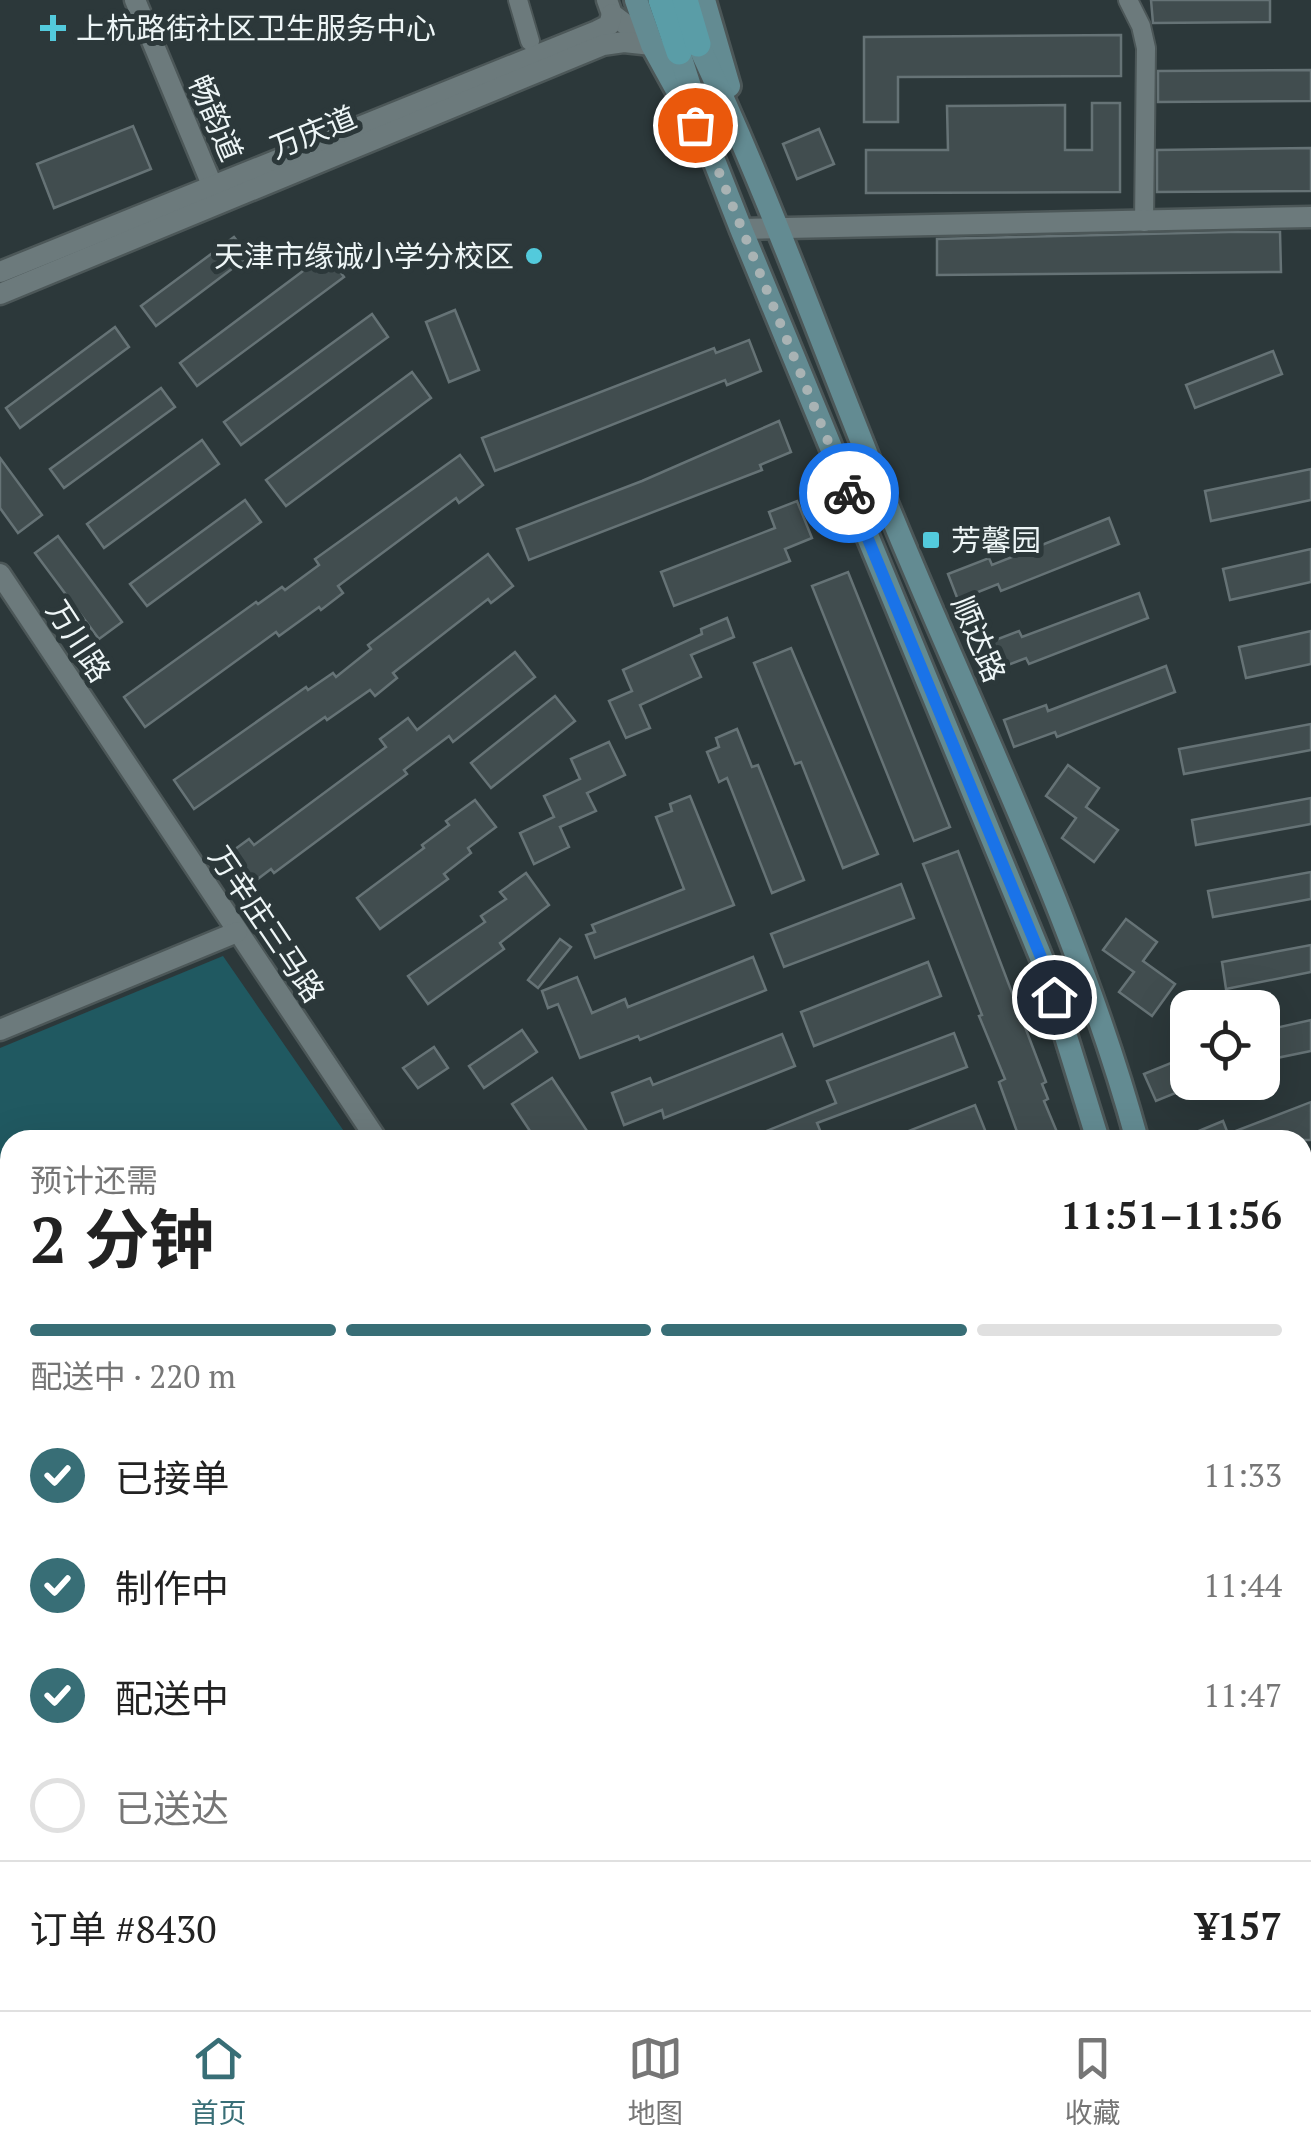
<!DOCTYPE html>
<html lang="zh">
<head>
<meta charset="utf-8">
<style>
	:root { --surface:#fff; --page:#f6f6f6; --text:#222; --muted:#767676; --line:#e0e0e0; --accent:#386e76 }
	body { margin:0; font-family:"PT Serif","Noto Sans SC",serif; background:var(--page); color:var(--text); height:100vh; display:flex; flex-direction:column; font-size:38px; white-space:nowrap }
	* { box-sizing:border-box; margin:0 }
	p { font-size:32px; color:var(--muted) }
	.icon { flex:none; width:55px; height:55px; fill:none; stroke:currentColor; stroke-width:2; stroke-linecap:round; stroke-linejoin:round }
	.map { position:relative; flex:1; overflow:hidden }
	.panel { position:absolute; left:0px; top:1130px; width:1312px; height:880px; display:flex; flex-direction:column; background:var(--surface); border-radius:30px 30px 0 0; box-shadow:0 10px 40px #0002 }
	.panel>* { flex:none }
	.tools { position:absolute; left:1170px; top:990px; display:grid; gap:20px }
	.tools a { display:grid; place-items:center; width:110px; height:110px; border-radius:20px; background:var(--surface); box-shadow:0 10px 40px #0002; font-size:50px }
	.pin { position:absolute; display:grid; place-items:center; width:85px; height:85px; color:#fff; margin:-42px; border:5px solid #fff; border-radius:50%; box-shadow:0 2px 10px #0007 }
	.courier { position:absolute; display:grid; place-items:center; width:100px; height:100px; margin:-50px; border:8px solid #1a73e8; border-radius:50%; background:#fff; color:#222; box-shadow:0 2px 12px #0007 }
	.headline em { font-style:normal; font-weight:700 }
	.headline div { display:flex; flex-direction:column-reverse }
	.headline { display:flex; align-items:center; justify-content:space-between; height:170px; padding:0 30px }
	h1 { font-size:65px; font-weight:700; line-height:75px }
	.bar { display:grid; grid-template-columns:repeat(4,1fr); gap:15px 10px; align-content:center; height:120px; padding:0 30px }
	.bar i { height:12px; border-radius:8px; background:var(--line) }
	.bar .selected { background:var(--accent) }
	.bar p { grid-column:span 4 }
	.line { display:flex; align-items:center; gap:25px; padding:0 30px; border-top:2px solid var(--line) }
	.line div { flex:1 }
	ol { padding:0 30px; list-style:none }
	li { display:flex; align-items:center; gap:30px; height:110px }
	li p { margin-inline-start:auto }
	li .icon { padding:10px; border-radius:50%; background:var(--accent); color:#fff; stroke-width:4 }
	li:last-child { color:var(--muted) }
	li i { width:55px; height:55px; border:5px solid var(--line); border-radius:50% }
	.tab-bar { display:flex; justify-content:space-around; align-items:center; height:140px; border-top:2px solid var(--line); background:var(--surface); font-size:28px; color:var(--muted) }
	.tab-bar a { display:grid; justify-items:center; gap:5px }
	.tab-bar .selected { color:var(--accent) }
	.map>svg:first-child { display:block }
	.green { fill:#205961 }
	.building { fill:#414d4f; stroke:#667376; stroke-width:2.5 }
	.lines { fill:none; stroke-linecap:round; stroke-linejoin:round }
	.service-casing { stroke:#4c5758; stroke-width:14 }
	.minor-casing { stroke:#4c5758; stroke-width:22 }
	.tertiary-casing { stroke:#4c5758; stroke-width:25 }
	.secondary-casing { stroke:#4c5758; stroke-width:28 }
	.primary-casing { stroke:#4c5758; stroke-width:30 }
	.service { stroke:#6c7a7c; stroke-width:9 }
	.minor { stroke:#6c7a7c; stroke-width:18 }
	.tertiary { stroke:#6c7a7c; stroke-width:20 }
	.secondary { stroke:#638b92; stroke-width:22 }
	.primary { stroke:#5a9da7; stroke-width:25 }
	.done { stroke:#a9b3b4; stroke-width:10; stroke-dasharray:0 18 }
	.route { stroke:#1a73e8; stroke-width:12 }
	.poi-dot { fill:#53cadc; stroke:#2c383a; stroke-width:4 }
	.labels { text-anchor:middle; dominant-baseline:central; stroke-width:10; stroke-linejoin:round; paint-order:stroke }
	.poi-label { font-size:30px; fill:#edf5f6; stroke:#2c383a; text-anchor:start }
	.street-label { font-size:30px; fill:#edf5f6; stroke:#2c383a }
</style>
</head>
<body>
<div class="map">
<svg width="1311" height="2010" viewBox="0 0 1311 2010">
	<rect width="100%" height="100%" fill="#2c383a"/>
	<!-- green -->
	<path class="green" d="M223,956L350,1140H10V1844L0,1849V1048Z"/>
	<!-- building -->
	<g class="building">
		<path d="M1151,0H1270V22L1153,23Z"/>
		<path d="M1121,35V76L898,77V122H864V37Z"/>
		<path d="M1311,70V101L1158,102V71Z"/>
		<path d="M1092,103H1120V192L866,193V150H948L947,106L1065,105V150H1092Z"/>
		<path d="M133,126L151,169L54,208L37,164Z"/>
		<path d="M819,129L834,164L797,179L783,144Z"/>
		<path d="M1311,148V191L1157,192V150Z"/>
		<path d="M1229,232H1280L1281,272L937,275V239Z"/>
		<path d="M234,237L249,256L156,326L141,306Z"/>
		<path d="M327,253L344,277L197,386L180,363Z"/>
		<path d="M455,310L479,370L449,382L426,322Z"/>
		<path d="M372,314L388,337L241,445L224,422Z"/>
		<path d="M115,327L129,347L20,428L6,408Z"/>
		<path d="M749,340L761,371L727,385L725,380L495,471L482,438L714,348L716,353Z"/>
		<path d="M1273,351L1282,374L1195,408L1186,385Z"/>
		<path d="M412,372L431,398L286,506L266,480Z"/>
		<path d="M161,388L175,407L64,488L50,469Z"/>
		<path d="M779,421L791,452L760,465L762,470L529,560L517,529L642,481Z"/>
		<path d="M202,440L219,464L104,548L87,524Z"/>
		<path d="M460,455L483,485L459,503L456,498L338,586L343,593L321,610L319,607L279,636L276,632L145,727L124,697L256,602L258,604L282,587L285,590L319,565L315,559Z"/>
		<path d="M0,458L42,515L18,533L0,508Z"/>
		<path d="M1311,469V500L1211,521L1205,491Z"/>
		<path d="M245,500L261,522L147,606L130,584Z"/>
		<path d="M797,501L812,538L785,549L790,561L674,606L661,572L775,528L769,512Z"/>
		<path d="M1109,518L1119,544L1001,591L998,584L958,600L948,574L989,558L992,565Z"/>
		<path d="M58,536L122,622L99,639L35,553Z"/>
		<path d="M1311,549V582L1230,600L1223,569Z"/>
		<path d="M488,554L513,586L491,603L488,599L393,673L397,678L375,696L370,690L327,720L325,717L194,809L174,780L306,687L308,690L333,673L336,677L371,649L368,645Z"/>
		<path d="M848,572L950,827L914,841L812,586Z"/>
		<path d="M1139,593L1148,618L1029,664L1026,658L987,673L977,647L1019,631L1022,637Z"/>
		<path d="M727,618L734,637L691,655L701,677L640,705L650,728L626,738L609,701L632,691L623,670L702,634L701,629Z"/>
		<path d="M1311,631V664L1246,678L1239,647Z"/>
		<path d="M791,648L878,854L843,868L801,762L795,764L754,663Z"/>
		<path d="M515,652L535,677L453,742L449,736L404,770L407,774L274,873L271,869L246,888L223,858L249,839L254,845L386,747L380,739L408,718L417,730Z"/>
		<path d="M1166,666L1175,692L1057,737L1055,732L1014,747L1004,720L1046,705L1048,711Z"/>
		<path d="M555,696L575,721L491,788L471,763Z"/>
		<path d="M1311,724V750L1184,774L1179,749Z"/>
		<path d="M737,729L752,767L758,765L804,880L772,893L727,778L719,782L707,752L719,747L716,738Z"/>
		<path d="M609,742L625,775L587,793L596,811L560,827L569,847L534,864L520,833L554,817L544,796L580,779L571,759Z"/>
		<path d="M1068,765L1099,788L1086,807L1118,830L1094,862L1062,838L1076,818L1046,796Z"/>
		<path d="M690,796L734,905L595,958L586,935L595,932L592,925L684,889L656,817L672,811L670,804Z"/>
		<path d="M1311,798V824L1196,845L1192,820Z"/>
		<path d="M475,800L496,827L468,848L471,853L444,874L448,879L380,929L357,898L424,848L422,845L449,825L446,821Z"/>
		<path d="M958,851L1046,1082L1042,1084L1048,1099L1044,1101L1057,1132L1037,1140H1020L999,1082L1005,1079L979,1016L982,1015L923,864Z"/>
		<path d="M1311,872V899L1213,917L1208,891Z"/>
		<path d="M526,873L549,905L500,943L504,949L428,1004L408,976L485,922L481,916L506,899L500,892Z"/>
		<path d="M901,884L914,918L784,967L771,934Z"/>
		<path d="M1126,919L1157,942L1143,961L1175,984L1152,1016L1119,992L1134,972L1103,950Z"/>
		<path d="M560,939L571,947L538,988L528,980Z"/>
		<path d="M1311,945V972L1226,989L1222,962Z"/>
		<path d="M753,957L766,990L640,1040L638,1036L580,1058L558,1004L548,1008L542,991L577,977L592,1013L625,999L628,1007Z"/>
		<path d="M928,962L941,996L814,1046L801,1012Z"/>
		<path d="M1311,1020V1051L1262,1061V1031Z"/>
		<path d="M522,1030L537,1052L484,1088L469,1066Z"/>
		<path d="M954,1033L967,1067L817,1123L824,1140H744L836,1103L827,1081Z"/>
		<path d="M782,1034L795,1066L664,1118L662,1110L624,1125L612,1093L650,1078L653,1085Z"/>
		<path d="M434,1047L448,1068L418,1088L403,1068Z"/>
		<path d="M1188,1056V1088L1156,1101L1144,1074Z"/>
		<path d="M552,1078L593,1140H536L512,1104Z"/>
		<path d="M1311,1102V1140H1177L1223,1121L1228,1134Z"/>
		<path d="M975,1105L989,1140H888V1139Z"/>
	</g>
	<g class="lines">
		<defs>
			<g id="service">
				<path d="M1302,1812L1311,1844"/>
				<path d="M769,2000L773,2010"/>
				<path d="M813,2010L814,2000"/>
			</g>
			<g id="minor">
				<path d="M518,0L530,41"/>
				<path d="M1128,0L1141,26L1146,48L1144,222"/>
			</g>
			<g id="tertiary">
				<path d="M135,0L217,197"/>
				<path d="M607,0L612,14L650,43"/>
				<path d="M741,229L1311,217"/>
				<path d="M0,272L597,31L609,25L612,14"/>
				<path d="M0,294L603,45L624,42L652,45"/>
				<path d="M0,574L377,1140"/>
				<path d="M0,1030L237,932"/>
				<path d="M30,2000L33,2010"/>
			</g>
			<g id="secondary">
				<path d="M636,0L652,45L685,105"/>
				<path d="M704,0L729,86"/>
				<path d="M698,44C777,211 836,386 908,555C989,748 1082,938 1137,1140"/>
				<path d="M679,52L712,155L741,229L1043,962L1098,1140"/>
			</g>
			<g id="primary">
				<path d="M661,0L679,52"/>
				<path d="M685,0L698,44"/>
				<path d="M1302,1263L1311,1260"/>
				<path d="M1302,1299L1311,1296"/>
				<path d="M0,1879L10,1873"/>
				<path d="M0,1918L10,1913"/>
			</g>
		</defs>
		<!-- service casing -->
		<use href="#service" class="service-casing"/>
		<!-- minor casing -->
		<use href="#minor" class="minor-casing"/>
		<!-- tertiary casing -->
		<use href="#tertiary" class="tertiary-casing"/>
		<!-- secondary casing -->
		<use href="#secondary" class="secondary-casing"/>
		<!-- primary casing -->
		<use href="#primary" class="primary-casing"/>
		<!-- service -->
		<use href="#service" class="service"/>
		<!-- minor -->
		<use href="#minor" class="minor"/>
		<!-- tertiary -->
		<use href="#tertiary" class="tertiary"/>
		<!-- secondary -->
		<use href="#secondary" class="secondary"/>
		<!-- primary -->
		<use href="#primary" class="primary"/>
	</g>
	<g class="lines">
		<!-- done -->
		<path class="done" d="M695,125L712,155L849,493"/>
		<!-- route -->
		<path class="route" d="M849,493L1043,962L1054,997"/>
	</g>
	<!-- markers -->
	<g class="poi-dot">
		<path d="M48 13h10v10h10v10h-10v10h-10v-10h-10v-10h10z"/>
		<circle cx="534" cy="256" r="10"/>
		<rect x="921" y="530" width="20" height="20" rx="5"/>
	</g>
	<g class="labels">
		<!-- poi labels -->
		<g class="poi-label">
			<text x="76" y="28">上杭路街社区卫生服务中心</text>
			<text x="514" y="256" text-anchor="end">天津市缘诚小学分校区</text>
			<text x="951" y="540">芳馨园</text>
		</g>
		<!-- street labels -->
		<g class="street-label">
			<text transform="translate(216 118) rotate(67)">畅韵道</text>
			<text transform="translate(313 132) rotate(-22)">万庆道</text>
			<text transform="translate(979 639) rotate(67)">顺达路</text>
			<text transform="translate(79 641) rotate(57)">万川路</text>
			<text transform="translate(267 924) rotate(56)">万辛庄三马路</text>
		</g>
	</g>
</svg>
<div class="tools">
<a><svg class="icon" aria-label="locate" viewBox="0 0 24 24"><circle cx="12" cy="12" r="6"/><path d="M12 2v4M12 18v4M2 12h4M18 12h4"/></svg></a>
</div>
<div class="pin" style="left:695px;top:125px;background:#ea580c"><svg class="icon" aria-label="bag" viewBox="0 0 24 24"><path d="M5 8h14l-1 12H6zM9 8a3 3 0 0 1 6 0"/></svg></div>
<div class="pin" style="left:1054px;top:997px;background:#1f2937"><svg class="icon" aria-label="home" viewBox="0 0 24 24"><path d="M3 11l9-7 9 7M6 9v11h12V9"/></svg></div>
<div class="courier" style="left:849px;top:493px"><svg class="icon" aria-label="bike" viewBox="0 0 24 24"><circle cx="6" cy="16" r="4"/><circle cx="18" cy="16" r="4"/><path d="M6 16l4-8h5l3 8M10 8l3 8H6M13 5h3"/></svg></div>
<section class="panel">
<div class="headline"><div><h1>2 分钟</h1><p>预计还需</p></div><em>11:51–11:56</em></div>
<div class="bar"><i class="selected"></i><i class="selected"></i><i class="selected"></i><i></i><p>配送中 · 220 m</p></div>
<ol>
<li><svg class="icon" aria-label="check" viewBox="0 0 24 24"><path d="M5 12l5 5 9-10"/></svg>已接单<p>11:33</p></li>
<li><svg class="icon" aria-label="check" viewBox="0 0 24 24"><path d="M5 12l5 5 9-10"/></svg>制作中<p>11:44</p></li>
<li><svg class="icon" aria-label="check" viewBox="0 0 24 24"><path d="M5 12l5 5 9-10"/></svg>配送中<p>11:47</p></li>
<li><i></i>已送达</li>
</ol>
<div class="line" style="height:130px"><div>订单 #8430</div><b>¥157</b></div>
</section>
</div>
<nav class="tab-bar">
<a class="selected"><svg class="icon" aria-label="home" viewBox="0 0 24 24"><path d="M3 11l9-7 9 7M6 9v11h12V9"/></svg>首页</a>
<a><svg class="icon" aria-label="map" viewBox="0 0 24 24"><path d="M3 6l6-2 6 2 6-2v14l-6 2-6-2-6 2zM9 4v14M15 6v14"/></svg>地图</a>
<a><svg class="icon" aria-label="saved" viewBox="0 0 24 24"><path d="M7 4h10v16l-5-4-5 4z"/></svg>收藏</a>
</nav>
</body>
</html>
